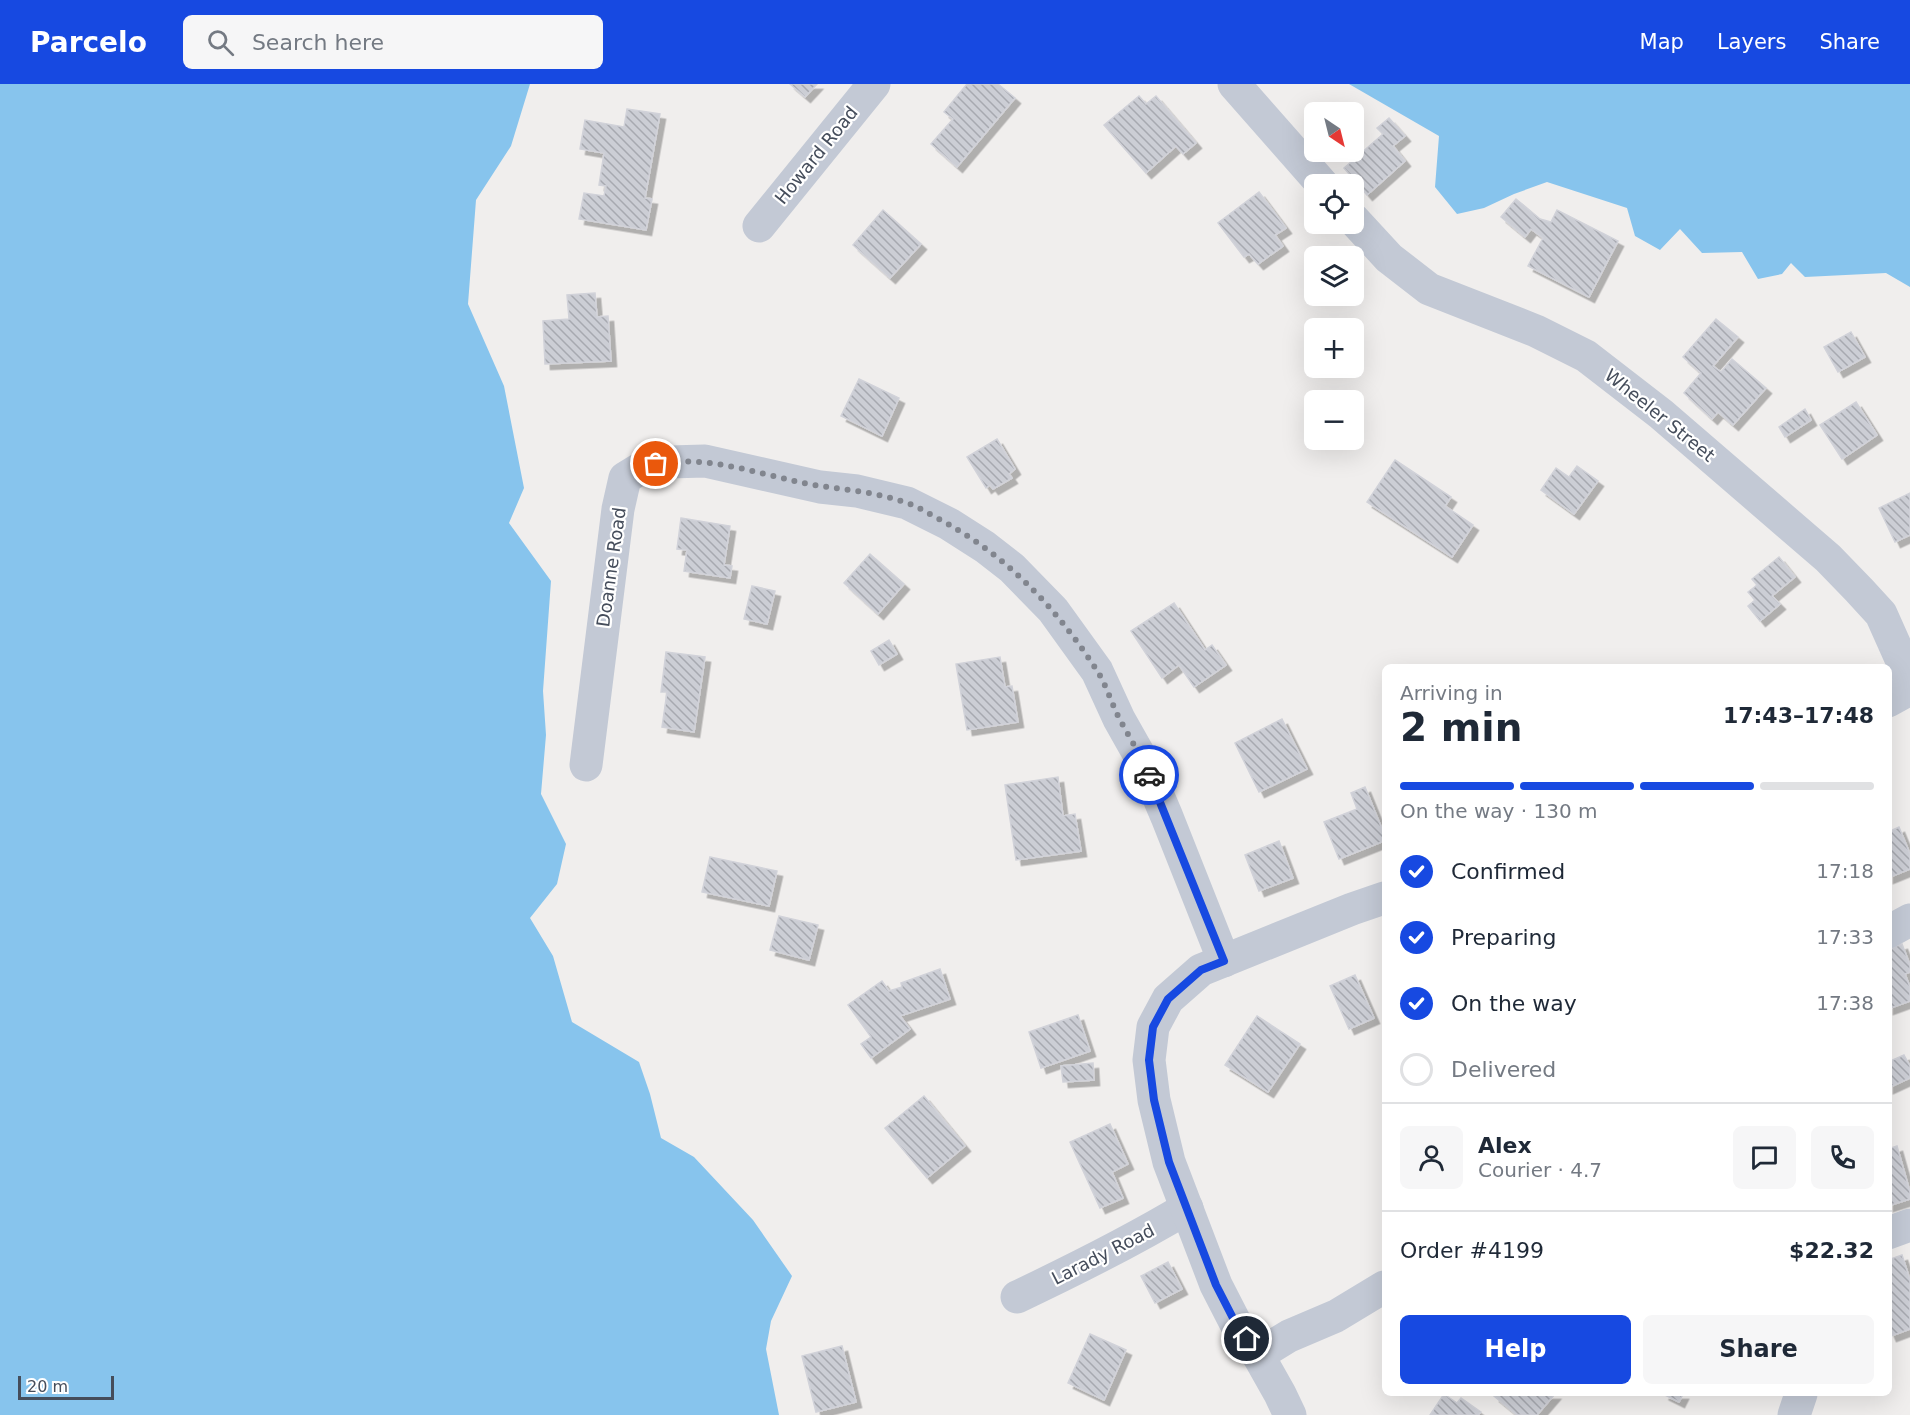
<!DOCTYPE html>
<html lang="en">
<head>
<meta charset="utf-8">
<style>
	:root { --surface:#fff; --page:#f6f6f7; --text:#1f2937; --muted:#747a83; --line:#e0e1e3; --accent:#1749e1 }
	body { margin:0; font-family:"DejaVu Sans",sans-serif; background:var(--page); color:var(--text); height:100vh; display:flex; flex-direction:column; font-size:22px; white-space:nowrap }
	* { box-sizing:border-box; margin:0 }
	p { font-size:20px; color:var(--muted) }
	.icon { flex:none; width:33px; height:33px; fill:none; stroke:currentColor; stroke-width:2; stroke-linecap:round; stroke-linejoin:round }
	.map { position:relative; flex:1; overflow:hidden }
	.side { position:absolute; left:1382px; top:580px; width:510px; height:732px; display:flex; flex-direction:column; background:var(--surface); border-radius:9px; box-shadow:0 6px 24px #0002 }
	.side>* { flex:none }
	.needle { width:39px; rotate:145deg }
	.fabs { position:absolute; left:1304px; top:18px; display:grid; gap:12px }
	.fabs a { display:grid; place-items:center; width:60px; height:60px; border-radius:9px; background:var(--surface); box-shadow:0 6px 24px #0002; font-size:30px }
	.scale { position:absolute; left:18px; bottom:15px; width:96px; box-sizing:border-box; padding-left:6px; border:3px solid #454d5b; border-top:0; font-size:16px; line-height:21px; white-space:nowrap; color:#454d5b; -webkit-text-stroke:4px #fff; paint-order:stroke }
	.pin { position:absolute; display:grid; place-items:center; width:51px; height:51px; color:#fff; margin:-26px; border:3px solid #fff; border-radius:50%; box-shadow:0 2px 6px #0007 }
	.courier { position:absolute; display:grid; place-items:center; width:60px; height:60px; margin:-30px; border:4px solid #1749e1; border-radius:50%; background:#fff; color:#222; box-shadow:0 2px 8px #0007 }
	.summary em { font-style:normal; font-weight:800 }
	.summary div { display:flex; flex-direction:column-reverse }
	.summary { display:flex; align-items:center; justify-content:space-between; height:102px; padding:0 18px }
	h1 { font-size:39px; font-weight:800; line-height:45px }
	.bar { display:grid; grid-template-columns:repeat(4,1fr); gap:9px 6px; align-content:center; height:72px; padding:0 18px }
	.bar i { height:8px; border-radius:4px; background:var(--line) }
	.bar .on { background:var(--accent) }
	.bar p { grid-column:span 4 }
	.line { display:flex; align-items:center; gap:15px; padding:0 18px; border-top:2px solid var(--line) }
	.line div { flex:1 }
	.round { display:grid; place-items:center; flex:none; width:63px; height:63px; border-radius:9px; background:var(--page) }
	ol { padding:0 18px; list-style:none }
	li { display:flex; align-items:center; gap:18px; height:66px }
	li p { margin-inline-start:auto }
	li .icon { padding:6px; border-radius:50%; background:var(--accent); color:#fff; stroke-width:4 }
	li:last-child { color:var(--muted) }
	li i { width:33px; height:33px; border:3px solid var(--line); border-radius:50% }
	.action { display:flex; gap:12px; margin-top:auto; padding:12px 18px }
	.action a { flex:1; height:69px; border-radius:9px; background:var(--accent); color:#fff; font-size:24px; font-weight:800; line-height:69px; text-align:center }
	.action a+a { background:var(--page); color:var(--text) }
	header { display:flex; align-items:center; gap:36px; box-sizing:border-box; height:84px; padding:0 30px; background:var(--accent); color:#fff }
	header strong { font-size:28px }
	nav { display:flex; gap:33px; margin-inline-start:auto; font-size:21px }
	.search { width:420px; height:54px; background:var(--page); display:flex; align-items:center; gap:15px; box-sizing:border-box; padding:0 21px; border-radius:9px; color:var(--muted); font-size:22px }
	.map>svg:first-child { display:block }
	.water { fill:#87c4ed }
	.building { fill:url(#building-back-hatch); stroke:#d1d2d9; stroke-width:1.5; filter:url(#shadow) }
	.lines { fill:none; stroke-linecap:round; stroke-linejoin:round }
	.minor { stroke:#c3c9d5; stroke-width:33 }
	.done { stroke:#81858e; stroke-width:6; stroke-dasharray:0 10.8 }
	.route { stroke:#1749e1; stroke-width:8 }
	.labels { text-anchor:middle; dominant-baseline:central; stroke-width:4.5; stroke-linejoin:round; paint-order:stroke }
	.street-label { font-size:18px; fill:#454d5b; stroke:#fff }
</style>
</head>
<body>
<header>
<strong>Parcelo</strong>
<div class="search"><svg class="icon" aria-label="search" viewBox="0 0 24 24"><circle cx="10" cy="10" r="6"/><path d="M15 15l6 6"/></svg>Search here</div>
<nav><a>Map</a><a>Layers</a><a>Share</a></nav>
</header>
<div class="map">
<svg width="1910" height="1331" viewBox="0 0 1910 1331">
	<defs>
		<pattern id="building-back-hatch" width="6" height="6" patternUnits="userSpaceOnUse" patternTransform="scale(1.5)"><rect width="6" height="6" fill="#ccced5"/><path d="M-1 5l2 2M0 0l6 6M5-1l2 2" fill="none" stroke="#a7a9b0"/></pattern>
		<filter id="shadow"><feDropShadow dx="5.5" dy="5.5" stdDeviation="0" flood-color="#0004"/></filter>
	</defs>
	<rect width="100%" height="100%" fill="#f0eeed"/>
	<!-- water -->
	<g class="water">
		<path d="M0,0H530L511,62L476,116L468,220L504,302L524,404L509,439L551,497L543,607L546,651L541,710L566,760L557,800L530,834L553,872L572,938L639,978L650,1010L661,1054L694,1073L753,1136L792,1192L771,1237L766,1265L779,1331H0Z"/>
		<path d="M1349,0H1910V203L1886,189L1805,193L1791,179L1782,190L1758,195L1742,168L1702,169L1680,145L1660,166L1635,152L1627,124L1547,98L1514,110L1484,124L1457,130L1435,103L1439,52Z"/>
	</g>
	<!-- building -->
	<g class="building">
		<path d="M790,0H817L805,13Z"/>
		<path d="M967,0H998L1015,14L957,83L931,60L953,35L944,28Z"/>
		<path d="M1139,12L1146,20L1156,12L1196,59L1183,70L1176,62L1146,89L1104,41Z"/>
		<path d="M627,25L660,30L645,114L652,115L646,146L579,135L584,109L604,112L606,102L599,101L604,69L580,65L585,36L624,43Z"/>
		<path d="M1389,34L1405,52L1393,62L1405,77L1367,111L1344,84L1383,50L1377,44Z"/>
		<path d="M1259,108L1286,144L1275,151L1283,162L1258,180L1249,170L1244,173L1218,139Z"/>
		<path d="M1516,115L1540,135L1551,138L1557,126L1618,157L1589,213L1528,182L1543,154L1531,145L1525,153L1501,133Z"/>
		<path d="M883,126L921,160L890,194L853,161Z"/>
		<path d="M595,209L597,233L608,232L611,277L545,280L543,237L569,235L567,211Z"/>
		<path d="M1716,235L1738,253L1713,282L1721,288L1732,275L1766,304L1733,341L1718,328L1712,335L1684,309L1701,289L1683,273Z"/>
		<path d="M1851,248L1865,273L1838,288L1824,263Z"/>
		<path d="M859,295L899,314L882,352L841,332Z"/>
		<path d="M1856,318L1877,351L1842,375L1820,341Z"/>
		<path d="M1805,325L1811,336L1785,353L1779,343Z"/>
		<path d="M997,355L1015,385L1009,390L1012,394L993,405L990,401L986,404L967,373Z"/>
		<path d="M1395,376L1451,413L1445,422L1473,441L1452,473L1367,418Z"/>
		<path d="M1577,382L1598,397L1574,430L1541,406L1556,384L1569,393Z"/>
		<path d="M1910,409V451L1895,458L1879,424Z"/>
		<path d="M681,434L730,442L724,481L732,482L730,494L684,487L687,466L677,465Z"/>
		<path d="M870,470L904,500L878,530L844,499Z"/>
		<path d="M1779,473L1795,493L1772,512L1780,520L1760,537L1748,522L1755,516L1748,508L1757,501L1752,495Z"/>
		<path d="M752,502L775,507L767,540L744,535Z"/>
		<path d="M1174,519L1205,566L1212,561L1226,581L1194,603L1179,581L1162,594L1131,547Z"/>
		<path d="M889,556L897,570L879,581L871,567Z"/>
		<path d="M666,568L705,573L694,648L662,643L667,608H661Z"/>
		<path d="M1000,573L1005,603L1012,602L1018,638L967,646L956,580Z"/>
		<path d="M1282,635L1307,685L1259,708L1235,659Z"/>
		<path d="M1058,693L1063,732L1075,730L1081,767L1016,776L1005,701Z"/>
		<path d="M1365,703L1384,750V757L1339,775L1324,738L1357,725L1351,709Z"/>
		<path d="M1899,743L1910,770V785L1888,794V748Z"/>
		<path d="M1279,757L1293,794L1259,807L1245,771Z"/>
		<path d="M710,773L777,787L769,822L702,808Z"/>
		<path d="M779,832L818,841L809,876L770,866Z"/>
		<path d="M1902,860L1910,881V888L1905,890L1910,903V917L1888,925V865Z"/>
		<path d="M940,885L950,915L900,932L910,945L871,974L861,960L871,953L848,921L882,897L889,907L902,903L901,899Z"/>
		<path d="M1355,891L1374,934L1349,945L1330,902Z"/>
		<path d="M1078,931L1090,967L1041,984L1029,948Z"/>
		<path d="M1257,932L1300,960L1268,1008L1225,981Z"/>
		<path d="M1904,971L1910,982V994L1888,1004V978Z"/>
		<path d="M1093,979L1094,996L1063,998L1061,982Z"/>
		<path d="M924,1012L965,1062L927,1094L885,1044Z"/>
		<path d="M1110,1040L1128,1080L1112,1088L1123,1114L1100,1124L1070,1058Z"/>
		<path d="M1897,1062L1910,1108V1115L1888,1122V1065Z"/>
		<path d="M1902,1171L1910,1196V1245L1891,1252L1888,1245V1176Z"/>
		<path d="M1168,1178L1182,1205L1155,1219L1141,1192Z"/>
		<path d="M1090,1250L1126,1266L1104,1316L1068,1299Z"/>
		<path d="M842,1262L856,1318L816,1328L802,1272Z"/>
		<path d="M1444,1310L1457,1319L1461,1314L1481,1328L1478,1331H1430Z"/>
		<path d="M1497,1310H1555L1537,1331H1517L1494,1312Z"/>
		<path d="M1663,1310H1683L1679,1318Z"/>
	</g>
	<g class="lines">
		<!-- minor -->
		<g class="minor">
			<path d="M1234,0L1322,100"/>
			<path d="M1353,135L1389,174L1429,205L1536,247L1586,272L1661,330L1828,474L1859,506L1881,530L1910,595"/>
			<path d="M759,142L874,0"/>
			<path d="M1888,617L1910,605"/>
			<path d="M586,681L618,425L625,394L643,383L669,378L705,377L820,403L857,407L907,419L949,440L985,463L1012,484L1053,526L1097,587L1119,635L1145,681L1167,733L1224,877"/>
			<path d="M1888,848L1910,836"/>
			<path d="M1888,1149L1910,1141"/>
			<path d="M1017,1213C1074,1186 1132,1157 1187,1124"/>
			<path d="M1258,1271L1289,1252L1336,1232L1384,1203"/>
			<path d="M1290,1331L1280,1310L1258,1271L1235,1238L1216,1201L1169,1078L1154,1016L1149,976L1153,943L1168,915L1201,886L1352,825L1384,814"/>
			<path d="M1794,1331L1801,1310"/>
		</g>
	</g>
	<g class="lines">
		<!-- done -->
		<path class="done" d="M656,380C704,371 753,388 799,398C835,406 872,406 907,419C917,422 926,428 935,433C1004,469 1054,521 1096,585C1106,600 1111,618 1119,634C1129,653 1141,671 1149,691"/>
		<!-- route -->
		<path class="route" d="M1149,691L1224,877L1201,886L1168,915L1153,943L1149,976L1154,1016L1169,1078L1216,1201L1235,1238L1247,1255"/>
	</g>
	<g class="labels">
		<!-- street labels -->
		<g class="street-label">
			<text transform="translate(816 71) rotate(-51)">Howard Road</text>
			<text transform="translate(1660 331) rotate(39)">Wheeler Street</text>
			<text transform="translate(611 483) rotate(-82)">Doanne Road</text>
			<text transform="translate(1103 1170) rotate(-27)">Larady Road</text>
		</g>
	</g>
</svg>
<div class="fabs">
<a><svg class="needle" viewBox="-14 -14 28 28"><path d="M0-13l5 13h-10z" fill="#e53935"/><path d="M0 13l5-13h-10z" fill="#747a83"/></svg></a>
<a><svg class="icon" aria-label="locate" viewBox="0 0 24 24"><circle cx="12" cy="12" r="6"/><path d="M12 2v4M12 18v4M2 12h4M18 12h4"/></svg></a>
<a><svg class="icon" aria-label="layers" viewBox="0 0 24 24"><path d="M12 4l9 5-9 5-9-5zM3 14l9 5 9-5"/></svg></a>
<a>+</a>
<a>−</a>
</div>
<div class="scale">20 m</div>
<div class="pin" style="left:656px;top:380px;background:#ea580c"><svg class="icon" aria-label="bag" viewBox="0 0 24 24"><path d="M5 8h14l-1 12H6zM9 8a3 3 0 0 1 6 0"/></svg></div>
<div class="pin" style="left:1247px;top:1255px;background:#1f2937"><svg class="icon" aria-label="home" viewBox="0 0 24 24"><path d="M3 11l9-7 9 7M6 9v11h12V9"/></svg></div>
<div class="courier" style="left:1149px;top:691px"><svg class="icon" aria-label="car" viewBox="0 0 24 24"><path d="M5 17H2v-5l4-1 3-4h7l3 4 3 1v5h-3M9 17h6M6 11h13"/><circle cx="7" cy="17" r="2"/><circle cx="17" cy="17" r="2"/></svg></div>
<section class="side">
<div class="summary"><div><h1>2 min</h1><p>Arriving in</p></div><em>17:43–17:48</em></div>
<div class="bar"><i class="on"></i><i class="on"></i><i class="on"></i><i></i><p>On the way · 130 m</p></div>
<ol>
<li><svg class="icon" aria-label="check" viewBox="0 0 24 24"><path d="M5 12l5 5 9-10"/></svg>Confirmed<p>17:18</p></li>
<li><svg class="icon" aria-label="check" viewBox="0 0 24 24"><path d="M5 12l5 5 9-10"/></svg>Preparing<p>17:33</p></li>
<li><svg class="icon" aria-label="check" viewBox="0 0 24 24"><path d="M5 12l5 5 9-10"/></svg>On the way<p>17:38</p></li>
<li><i></i>Delivered</li>
</ol>
<div class="line" style="height:108px"><a class="round"><svg class="icon" aria-label="person" viewBox="0 0 24 24"><circle cx="12" cy="8" r="4"/><path d="M4 21q1-7 8-7t8 7"/></svg></a><div><b>Alex</b><p>Courier · 4.7</p></div><a class="round"><svg class="icon" aria-label="chat" viewBox="0 0 24 24"><path d="M4 5h16v11H9l-5 4z"/></svg></a><a class="round"><svg class="icon" aria-label="phone" viewBox="0 0 24 24"><path d="M5 4h4l2 5-3 2q2 4 5 5l2-3 5 2v4C11 20 4 13 5 4z"/></svg></a></div>
<div class="line" style="height:78px"><div>Order #4199</div><b>$22.32</b></div>
<div class="action"><a>Help</a><a>Share</a></div>
</section>
</div>
</body>
</html>
